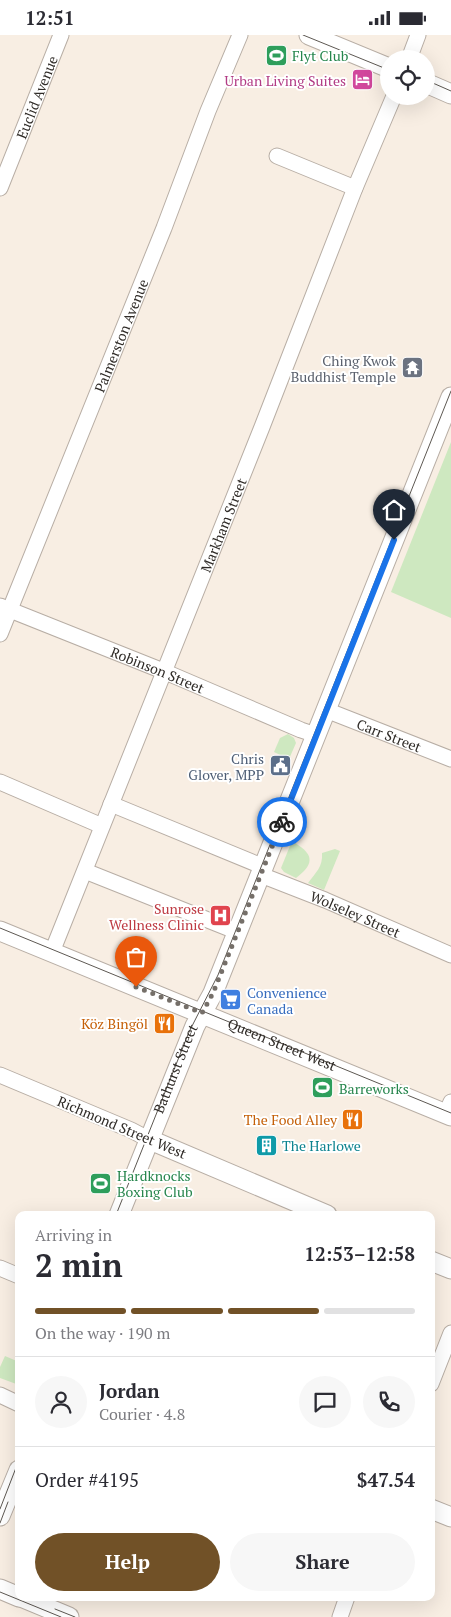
<!DOCTYPE html>
<html lang="en">
<head>
<meta charset="utf-8">
<style>
	:root { --surface:#fff; --page:#f7f7f7; --text:#2b2b33; --muted:#7c7c81; --line:#e1e1e2; --accent:#715127 }
	body { margin:0; font-family:"PT Serif",serif; background:var(--page); color:var(--text); height:100vh; display:flex; flex-direction:column; font-size:19px; white-space:nowrap }
	* { box-sizing:border-box; margin:0 }
	p { font-size:16px; color:var(--muted) }
	.icon { flex:none; width:28px; height:28px; fill:none; stroke:currentColor; stroke-width:2; stroke-linecap:round; stroke-linejoin:round }
	.map { position:relative; flex:1; overflow:hidden }
	.details { position:absolute; left:15px; top:1176px; width:420px; height:390px; display:flex; flex-direction:column; background:var(--surface); border-radius:10px; box-shadow:0 5px 20px #0002 }
	.details>* { flex:none }
	.controls { position:absolute; left:380px; top:15px; display:grid; gap:10px }
	.controls a { display:grid; place-items:center; width:55px; height:55px; border-radius:50%; background:var(--surface); box-shadow:0 5px 20px #0002; font-size:25px }
	.pin { position:absolute; display:grid; place-items:center; width:42px; height:42px; color:#fff; margin:-51px -21px; border-radius:50% 50% 50% 0; rotate:-45deg; box-shadow:0 0 5px #0007 }
	.pin .icon { rotate:45deg }
	.courier { position:absolute; display:grid; place-items:center; width:50px; height:50px; margin:-25px; border:4px solid #1a73e8; border-radius:50%; background:#fff; color:#222; box-shadow:0 1px 6px #0007 }
	.overview em { font-style:normal; font-weight:700 }
	.overview div { display:flex; flex-direction:column-reverse }
	.overview { display:flex; align-items:center; justify-content:space-between; height:85px; padding:0 20px }
	h1 { font-size:32px; font-weight:700; line-height:38px }
	.bar { display:grid; grid-template-columns:repeat(4,1fr); gap:8px 5px; align-content:center; height:60px; padding:0 20px }
	.bar i { height:6px; border-radius:4px; background:var(--line) }
	.bar .on { background:var(--accent) }
	.bar p { grid-column:span 4 }
	.line { display:flex; align-items:center; gap:12px; padding:0 20px; border-top:1px solid var(--line) }
	.line div { flex:1 }
	.round { display:grid; place-items:center; flex:none; width:52px; height:52px; border-radius:26px; background:var(--page) }
	.button { display:flex; gap:10px; margin-top:auto; padding:10px 20px }
	.button a { flex:1; height:58px; border-radius:30px; background:var(--accent); color:#fff; font-size:20px; font-weight:700; line-height:58px; text-align:center }
	.button a+a { background:var(--page); color:var(--text) }
	.status { display:flex; justify-content:space-between; align-items:center; height:35px; padding:0 25px; background:var(--surface); direction:ltr }
	.status svg { height:14px; fill:currentColor }
	.map>svg:first-child { display:block }
	.green { fill:#cee8c0 }
	.lines { fill:none; stroke-linecap:round; stroke-linejoin:round }
	.minor-casing { stroke:#b8aea5; stroke-width:17 }
	.major-casing { stroke:#b8aea5; stroke-width:21 }
	.minor { stroke:#fff; stroke-width:15 }
	.major { stroke:#fff; stroke-width:19 }
	.tram { stroke:#5d5852; stroke-width:1 }
	.done { stroke:#756f69; stroke-width:5; stroke-dasharray:0 9 }
	.route { stroke:#1a73e8; stroke-width:6 }
	.labels { text-anchor:middle; dominant-baseline:central; stroke-width:4; stroke-linejoin:round; paint-order:stroke }
	.leisure-label { font-size:14px; fill:#27864d; stroke:#fff; text-anchor:start }
	.hotel-label { font-size:14px; fill:#b23c85; stroke:#fff; text-anchor:end }
	.street-label { font-size:14px; fill:#2f2b27; stroke:#fff }
	.worship-label { font-size:14px; fill:#5b616d; stroke:#fff; text-anchor:end }
	.service-label { font-size:14px; fill:#4e5e75; stroke:#fff; text-anchor:end }
	.health-label { font-size:14px; fill:#be3a42; stroke:#fff; text-anchor:end }
	.shop-label { font-size:14px; fill:#366cbe; stroke:#fff; text-anchor:start }
	.food-label { font-size:14px; fill:#c56008; stroke:#fff; text-anchor:end }
	.culture-label { font-size:14px; fill:#0d838f; stroke:#fff; text-anchor:start }
</style>
</head>
<body>
<div class="status"><b>12:51</b><svg viewBox="0 0 49 12"><path d="M0 12V9h3v3zM5 12V6h3v6zM10 12V3h3v9zM15 12V0h3v12zM26 1h20v11H26zM47 4h2v5h-2z"/></svg></div>
<div class="map">
<svg width="451" height="1582" viewBox="0 0 451 1582">
	<rect width="100%" height="100%" fill="#f8eee3"/>
	<!-- green -->
	<g class="green">
		<path d="M451,407V583L391,557Z"/>
		<path d="M288,699L294,703L296,708L289,724L274,717L280,703Z"/>
		<path d="M292,806C312,818 317,827 296,843L284,837L281,833Z"/>
		<path d="M335,814L340,816L324,855L308,848C316,837 323,832 322,818Z"/>
		<path d="M5,1321L19,1327V1350L0,1343V1332Z"/>
	</g>
	<g class="lines">
		<defs>
			<g id="minor">
				<path d="M409,24L418,0"/>
				<path d="M277,121L355,153"/>
				<path id="s1" d="M0,153L61,0"/>
				<path id="s2" d="M0,571L163,636L301,695L316,700"/>
				<path id="s3" d="M0,599L164,193L208,76L240,0"/>
				<path id="s4" d="M326,675L451,724"/>
				<path d="M0,747L102,791"/>
				<path d="M111,769L264,832"/>
				<path d="M85,836L238,897"/>
				<path id="s5" d="M261,840L325,865L451,920"/>
				<path id="s6" d="M52,917L262,392L355,153L394,61"/>
				<path d="M0,1040L131,1095L148,1104"/>
				<path d="M446,1079L451,1067"/>
				<path d="M0,1233L19,1241"/>
				<path d="M431,1349L451,1298"/>
				<path d="M0,1360L19,1369"/>
				<path d="M340,1582L347,1562"/>
			</g>
			<g id="major">
				<path d="M309,0L389,33"/>
				<path d="M426,48L451,59"/>
				<path d="M0,896L451,1081"/>
				<path d="M148,1104L327,1180"/>
				<path d="M119,1180L195,991L213,958L451,362"/>
				<path d="M431,1226L451,1234"/>
				<path d="M431,1474L451,1482"/>
				<path d="M0,1481L19,1435"/>
				<path d="M0,1554L19,1562"/>
				<path d="M21,1562L69,1582"/>
			</g>
		</defs>
		<!-- minor casing -->
		<use href="#minor" class="minor-casing"/>
		<!-- major casing -->
		<use href="#major" class="major-casing"/>
		<!-- minor -->
		<use href="#minor" class="minor"/>
		<!-- major -->
		<use href="#major" class="major"/>
		<!-- tram -->
		<g class="tram">
			<path d="M303,0L389,35"/>
			<path d="M426,45L451,56"/>
			<path id="s7" d="M0,893L451,1078"/>
			<path id="s8" d="M116,1180L189,997L218,940L451,356"/>
			<path d="M0,1474L19,1425"/>
			<path d="M0,1488L8,1467"/>
			<path d="M0,1557L61,1582"/>
			<path d="M55,1574L75,1582"/>
		</g>
	</g>
	<g class="lines">
		<!-- done -->
		<path class="done" d="M136,952L202,978L213,958L282,787"/>
		<!-- route -->
		<path class="route" d="M282,787L394,505"/>
	</g>
	<!-- icons -->
	<defs>
		<symbol id="stadium-square" viewBox="-11 -11 22 22"><rect x="-9" y="-9" width="18" height="18" rx="4" fill="#2e9e5b" stroke="#fff"/><path d="M0-5a6.5 5 0 1 0 0 10a6.5 5 0 1 0 0-10ZM-3.5-1.8h7v3.6h-7Z" fill="#fff"/></symbol>
		<symbol id="hotel-square" viewBox="-11 -11 22 22"><rect x="-9" y="-9" width="18" height="18" rx="4" fill="#d1479c" stroke="#fff"/><path d="M-6-4.5h1.5V1H6V5H4.5V3h-9V5H-6ZM-4 0a1.8 1.8 0 1 1 3.6 0ZM.5 0V-2.5h3Q6-2.5 6 0Z" fill="#fff"/></symbol>
		<symbol id="temple-square" viewBox="-11 -11 22 22"><rect x="-9" y="-9" width="18" height="18" rx="4" fill="#6b7280" stroke="#fff"/><path d="M0-6L5-2H3V0L6.5 2.5H4V6H1.5V3h-3V6H-4V2.5H-6.5L-3 0V-2H-5Z" fill="#fff"/></symbol>
		<symbol id="civic-square" viewBox="-11 -11 22 22"><rect x="-9" y="-9" width="18" height="18" rx="4" fill="#5c6f8a" stroke="#fff"/><path d="M-.6-6.5H3V-4.5H.6V-3L4-1V1h2V6H-6V1h2V-1L-.6-3ZM-1.2 2.5V6h2.4V2.5Z" fill="#fff"/></symbol>
		<symbol id="hospital-square" viewBox="-11 -11 22 22"><rect x="-9" y="-9" width="18" height="18" rx="4" fill="#e0444e" stroke="#fff"/><path d="M-5-5h3v3.5h4V-5h3V5h-3V1.5h-4V5h-3Z" fill="#fff"/></symbol>
		<symbol id="supermarket-square" viewBox="-11 -11 22 22"><rect x="-9" y="-9" width="18" height="18" rx="4" fill="#3f7fe0" stroke="#fff"/><path d="M-6-5.5h2.5l.6 2H6L4.5 2H-2.5L-4.4-4H-6ZM-1.5 3.2a1.3 1.3 0 1 0 .1 0ZM3 3.2a1.3 1.3 0 1 0 .1 0Z" fill="#fff"/></symbol>
		<symbol id="restaurant-square" viewBox="-11 -11 22 22"><rect x="-9" y="-9" width="18" height="18" rx="4" fill="#e8710a" stroke="#fff"/><path d="M-5-6h1v4h1v-4h1v4h1v-4h1v5L-1.5 .5V6h-2V.5L-5-1ZM5-6V6H3V1.5H1.5Q1.5-4 5-6Z" fill="#fff"/></symbol>
		<symbol id="building-square" viewBox="-11 -11 22 22"><rect x="-9" y="-9" width="18" height="18" rx="4" fill="#0f9aa8" stroke="#fff"/><path d="M-4-6H4V6H1V3H-1V6H-4ZM-2.5-4.3h1.7v1.8h-1.7ZM.8-4.3h1.7v1.8H.8ZM-2.5-1h1.7V.8h-1.7ZM.8-1h1.7V.8H.8Z" fill="#fff"/></symbol>
	</defs>
	<g fill-rule="evenodd">
		<use href="#stadium-square" x="264" y="8" width="25" height="25"/>
		<use href="#hotel-square" x="350" y="32" width="25" height="25"/>
		<use href="#temple-square" x="400" y="320" width="25" height="25"/>
		<use href="#civic-square" x="268" y="718" width="25" height="25"/>
		<use href="#hospital-square" x="208" y="868" width="25" height="25"/>
		<use href="#supermarket-square" x="218" y="952" width="25" height="25"/>
		<use href="#restaurant-square" x="152" y="976" width="25" height="25"/>
		<use href="#stadium-square" x="310" y="1040" width="25" height="25"/>
		<use href="#restaurant-square" x="340" y="1072" width="25" height="25"/>
		<use href="#building-square" x="254" y="1098" width="25" height="25"/>
		<use href="#stadium-square" x="88" y="1136" width="25" height="25"/>
	</g>
	<g class="labels">
		<!-- leisure labels -->
		<g class="leisure-label">
			<text x="292" y="20">Flyt Club</text>
			<text x="339" y="1053">Barreworks</text>
			<text x="117" y="1140">Hardknocks<tspan x="117" dy="16">Boxing Club</tspan></text>
		</g>
		<!-- hotel labels -->
		<g class="hotel-label">
			<text x="346" y="45">Urban Living Suites</text>
		</g>
		<!-- street labels -->
		<g class="street-label">
			<text stroke="none"><textPath href="#s1" startOffset="98">Euclid Avenue</textPath></text>
			<text stroke="none"><textPath href="#s3" startOffset="322">Palmerston Avenue</textPath></text>
			<text stroke="none"><textPath href="#s6" startOffset="460">Markham Street</textPath></text>
			<text stroke="none"><textPath href="#s2" startOffset="170">Robinson Street</textPath></text>
			<text stroke="none"><textPath href="#s4" startOffset="68">Carr Street</textPath></text>
			<text stroke="none"><textPath href="#s5" startOffset="102">Wolseley Street</textPath></text>
			<text stroke="none"><textPath href="#s7" startOffset="305">Queen Street West</textPath></text>
			<text stroke="none"><textPath href="#s8" startOffset="158">Bathurst Street</textPath></text>
			<text transform="translate(122 1092) rotate(23)">Richmond Street West</text>
		</g>
		<!-- worship labels -->
		<g class="worship-label">
			<text x="396" y="325">Ching Kwok<tspan x="396" dy="16">Buddhist Temple</tspan></text>
		</g>
		<!-- service labels -->
		<g class="service-label">
			<text x="264" y="723">Chris<tspan x="264" dy="16">Glover, MPP</tspan></text>
		</g>
		<!-- health labels -->
		<g class="health-label">
			<text x="204" y="873">Sunrose<tspan x="204" dy="16">Wellness Clinic</tspan></text>
		</g>
		<!-- shop labels -->
		<g class="shop-label">
			<text x="247" y="957">Convenience<tspan x="247" dy="16">Canada</tspan></text>
		</g>
		<!-- food labels -->
		<g class="food-label">
			<text x="148" y="988">Köz Bingöl</text>
			<text x="337" y="1084">The Food Alley</text>
		</g>
		<!-- culture labels -->
		<g class="culture-label">
			<text x="282" y="1110">The Harlowe</text>
		</g>
	</g>
</svg>
<div class="controls">
<a><svg class="icon" aria-label="locate" viewBox="0 0 24 24"><circle cx="12" cy="12" r="6"/><path d="M12 2v4M12 18v4M2 12h4M18 12h4"/></svg></a>
</div>
<div class="pin" style="left:136px;top:952px;background:#ea580c"><svg class="icon" aria-label="bag" viewBox="0 0 24 24"><path d="M5 8h14l-1 12H6zM9 8a3 3 0 0 1 6 0"/></svg></div>
<div class="pin" style="left:394px;top:505px;background:#1f2937"><svg class="icon" aria-label="home" viewBox="0 0 24 24"><path d="M3 11l9-7 9 7M6 9v11h12V9"/></svg></div>
<div class="courier" style="left:282px;top:787px"><svg class="icon" aria-label="bike" viewBox="0 0 24 24"><circle cx="6" cy="16" r="4"/><circle cx="18" cy="16" r="4"/><path d="M6 16l4-8h5l3 8M10 8l3 8H6M13 5h3"/></svg></div>
<section class="details">
<div class="overview"><div><h1>2 min</h1><p>Arriving in</p></div><em>12:53–12:58</em></div>
<div class="bar"><i class="on"></i><i class="on"></i><i class="on"></i><i></i><p>On the way · 190 m</p></div>
<div class="line" style="height:90px"><a class="round"><svg class="icon" aria-label="person" viewBox="0 0 24 24"><circle cx="12" cy="8" r="4"/><path d="M4 21q1-7 8-7t8 7"/></svg></a><div><b>Jordan</b><p>Courier · 4.8</p></div><a class="round"><svg class="icon" aria-label="chat" viewBox="0 0 24 24"><path d="M4 5h16v11H9l-5 4z"/></svg></a><a class="round"><svg class="icon" aria-label="phone" viewBox="0 0 24 24"><path d="M5 4h4l2 5-3 2q2 4 5 5l2-3 5 2v4C11 20 4 13 5 4z"/></svg></a></div>
<div class="line" style="height:65px"><div>Order #4195</div><b>$47.54</b></div>
<div class="button"><a>Help</a><a>Share</a></div>
</section>
</div>
</body>
</html>
